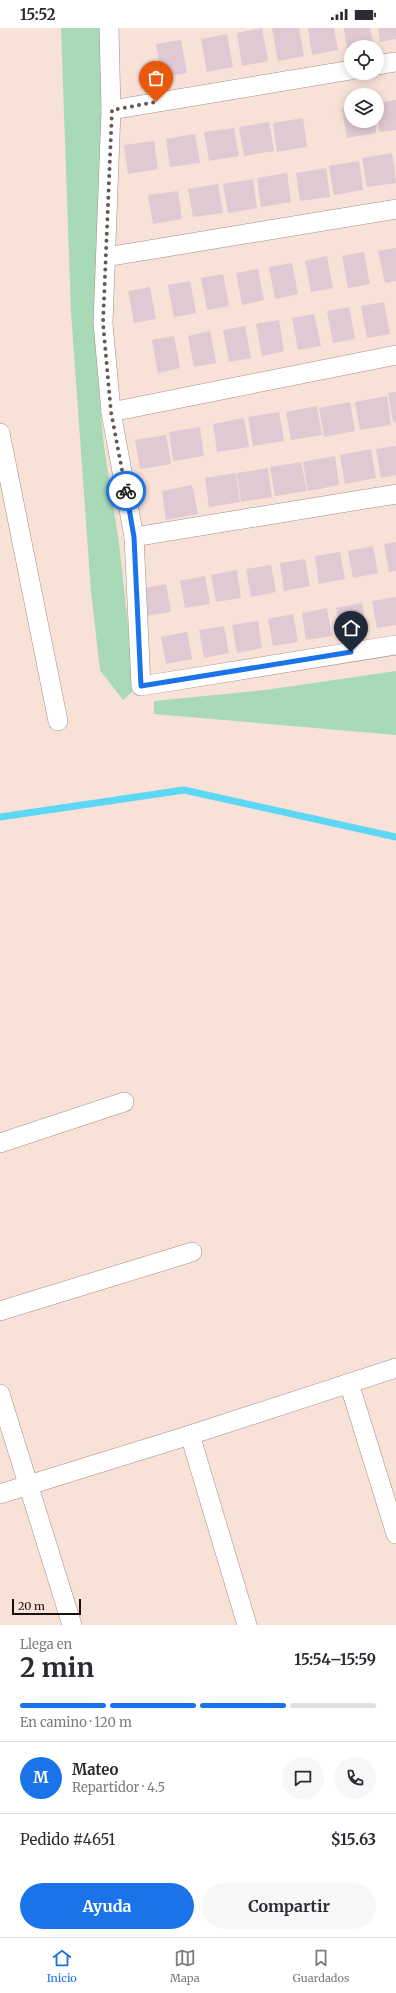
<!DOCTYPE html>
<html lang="es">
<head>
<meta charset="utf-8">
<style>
	:root { --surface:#fff; --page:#f7f7f7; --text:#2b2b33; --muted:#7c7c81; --line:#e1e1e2; --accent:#1a73e8 }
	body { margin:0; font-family:Merriweather,serif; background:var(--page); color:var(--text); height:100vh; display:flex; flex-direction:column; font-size:15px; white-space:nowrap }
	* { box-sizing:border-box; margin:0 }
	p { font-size:13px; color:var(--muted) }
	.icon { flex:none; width:22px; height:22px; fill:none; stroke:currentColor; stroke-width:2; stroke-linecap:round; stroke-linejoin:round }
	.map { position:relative; height:1597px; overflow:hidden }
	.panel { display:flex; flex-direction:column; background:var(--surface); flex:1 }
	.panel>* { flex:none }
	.tools { position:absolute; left:344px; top:12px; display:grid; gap:8px }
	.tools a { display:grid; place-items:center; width:40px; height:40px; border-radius:50%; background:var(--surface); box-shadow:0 2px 10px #0003; font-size:20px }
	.scale { position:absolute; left:12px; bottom:10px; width:69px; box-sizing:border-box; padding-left:4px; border:2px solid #17100c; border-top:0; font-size:11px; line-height:14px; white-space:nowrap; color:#17100c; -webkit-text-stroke:3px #f8e1d7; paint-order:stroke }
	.pin { position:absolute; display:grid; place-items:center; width:34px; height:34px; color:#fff; margin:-41px -17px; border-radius:50% 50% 50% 0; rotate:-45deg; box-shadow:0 0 4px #0007 }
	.pin .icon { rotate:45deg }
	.courier { position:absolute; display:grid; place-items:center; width:40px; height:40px; margin:-20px; border:3px solid #1a73e8; border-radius:50%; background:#fff; color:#222; box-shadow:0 1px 5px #0007 }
	.headline em { font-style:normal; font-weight:700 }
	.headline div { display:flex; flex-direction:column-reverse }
	.headline { display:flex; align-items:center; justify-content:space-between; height:68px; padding:0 20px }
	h1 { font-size:26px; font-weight:700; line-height:30px }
	.bar { display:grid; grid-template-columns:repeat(4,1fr); gap:6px 4px; align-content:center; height:48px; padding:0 20px }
	.bar i { height:5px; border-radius:3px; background:var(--line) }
	.bar .current { background:var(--accent) }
	.bar p { grid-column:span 4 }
	.line { display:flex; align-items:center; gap:10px; padding:0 20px; border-top:1px solid var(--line) }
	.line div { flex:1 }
	.round { display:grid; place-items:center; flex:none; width:42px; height:42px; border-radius:21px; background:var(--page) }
	.cta { display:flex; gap:8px; margin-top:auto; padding:8px 20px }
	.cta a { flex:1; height:46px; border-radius:24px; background:var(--accent); color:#fff; font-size:16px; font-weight:700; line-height:46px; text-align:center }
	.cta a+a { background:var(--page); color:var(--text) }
	.status { display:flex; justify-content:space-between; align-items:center; height:28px; padding:0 20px; background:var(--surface); direction:ltr }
	.status svg { height:11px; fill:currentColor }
	.tabs { display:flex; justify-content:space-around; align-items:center; height:56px; border-top:1px solid var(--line); background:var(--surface); font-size:11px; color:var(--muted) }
	.tabs a { display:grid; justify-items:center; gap:2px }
	.tabs .current { color:var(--accent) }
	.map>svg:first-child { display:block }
	.green { fill:#a8dab7 }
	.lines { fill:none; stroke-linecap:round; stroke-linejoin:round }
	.stream { stroke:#5cd7f4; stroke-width:7 }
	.building { fill:#e0c9d3 }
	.minor-casing { stroke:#a48f85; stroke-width:20 }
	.minor { stroke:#fff; stroke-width:19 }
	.done { stroke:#665953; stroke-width:4; stroke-dasharray:0 7.2 }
	.route { stroke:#1a73e8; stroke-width:5 }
</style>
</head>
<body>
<div class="status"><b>15:52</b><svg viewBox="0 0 49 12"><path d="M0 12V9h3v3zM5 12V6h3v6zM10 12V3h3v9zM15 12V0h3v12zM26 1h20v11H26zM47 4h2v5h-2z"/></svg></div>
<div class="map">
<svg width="396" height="1597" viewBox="0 0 396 1597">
	<rect width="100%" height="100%" fill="#f8e1d7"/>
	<!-- green -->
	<g class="green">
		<path d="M61,0H102L105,84L96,261L99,364L104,419L119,515L135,661L123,672L100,642L91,564L71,284Z"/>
		<path d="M396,643V707L154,686V673L265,662Z"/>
	</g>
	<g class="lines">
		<!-- stream -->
		<path class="stream" d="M0,789L184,762L396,809"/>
	</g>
	<!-- building -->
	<g class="building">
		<path d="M262,0L268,33L242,38L237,5Z"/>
		<path d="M272,0H299L304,28L278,33Z"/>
		<path d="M308,0H334L338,22L312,27Z"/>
		<path d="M344,0H370L373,16L347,21Z"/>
		<path d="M378,0H396V11L380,14Z"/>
		<path d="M227,6L233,39L207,44L201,11Z"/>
		<path d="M181,12L187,45L162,49L156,16Z"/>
		<path d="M396,72V102L379,104L377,75Z"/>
		<path d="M351,80V93H375L376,105L347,110L342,81Z"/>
		<path d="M303,90L307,119L277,124L273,95Z"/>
		<path d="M269,94L274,123L244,128L239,99Z"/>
		<path d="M234,100L239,128L209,133L204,104Z"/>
		<path d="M195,106L200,135L170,139L166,111Z"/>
		<path d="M154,113L158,141L128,146L124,117Z"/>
		<path d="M392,125L396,155L367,159L362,130Z"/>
		<path d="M359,133L363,162L334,167L329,138Z"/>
		<path d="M326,140L330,169L300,173L296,145Z"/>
		<path d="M287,145L291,174L261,179L257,150Z"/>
		<path d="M253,151L257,180L228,185L223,156Z"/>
		<path d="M218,156L223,185L193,189L188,161Z"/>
		<path d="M178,163L182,191L153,196L148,167Z"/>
		<path d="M396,220V253L385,255L378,223Z"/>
		<path d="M364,224L370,256L348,260L342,228Z"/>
		<path d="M327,228L333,260L311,264L305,233Z"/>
		<path d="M292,235L298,266L275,271L269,239Z"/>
		<path d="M258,241L264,272L242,277L236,245Z"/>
		<path d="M223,246L229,278L207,282L201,250Z"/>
		<path d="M190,253L196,285L174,289L168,257Z"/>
		<path d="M150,259L156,291L134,295L128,263Z"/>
		<path d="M384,274L390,306L367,310L361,278Z"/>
		<path d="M349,279L355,311L333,315L327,283Z"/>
		<path d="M314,286L321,318L298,322L292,290Z"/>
		<path d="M279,292L284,323L262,328L256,296Z"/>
		<path d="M245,298L251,330L229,334L223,302Z"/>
		<path d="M210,303L216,335L194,339L188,308Z"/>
		<path d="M174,308L180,340L158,345L152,312Z"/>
		<path d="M396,364V394H393L388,365Z"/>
		<path d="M387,368L391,397L360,402L355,374Z"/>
		<path d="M350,374L355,403L324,409L319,380Z"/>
		<path d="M317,378L322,407L291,412L286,384Z"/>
		<path d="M279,384L284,413L253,418L248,389Z"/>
		<path d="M244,390L249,419L217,424L213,396Z"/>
		<path d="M200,399L204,428L173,433L169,404Z"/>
		<path d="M166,407L171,436L140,441L135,412Z"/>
		<path d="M396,418V447L381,450L376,421Z"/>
		<path d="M371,421L376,450L345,456L340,427Z"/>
		<path d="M335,428L339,457L308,463L303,434Z"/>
		<path d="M301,434L307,463L275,468L270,439Z"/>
		<path d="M268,440L272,469L241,474L237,445Z"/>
		<path d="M236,445L240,474L209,479L205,450Z"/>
		<path d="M192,457L198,486L166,492L162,463Z"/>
		<path d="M396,514V543L389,544L384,516Z"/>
		<path d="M373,518L378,545L353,550L348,523Z"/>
		<path d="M340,524L345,551L319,556L315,528Z"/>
		<path d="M305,531L310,558L284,563L280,535Z"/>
		<path d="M271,537L276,564L251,569L246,541Z"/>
		<path d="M237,542L241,570L216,574L211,547Z"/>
		<path d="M205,548L210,576L185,580L180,553Z"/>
		<path d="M166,556L171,584L145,588L140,561Z"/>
		<path d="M396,569V597L377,600L372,573Z"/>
		<path d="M362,575L367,603L341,608L336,580Z"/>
		<path d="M327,580L332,608L306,612L302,585Z"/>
		<path d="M293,586L298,614L273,618L268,591Z"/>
		<path d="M258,593L262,620L237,625L232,597Z"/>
		<path d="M224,598L229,625L204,630L199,602Z"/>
		<path d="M187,604L192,631L166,636L161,609Z"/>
	</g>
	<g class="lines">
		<defs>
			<g id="minor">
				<path d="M109,0L111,82L103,295L111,384L134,509L141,658L396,617"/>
				<path d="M377,37L396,34"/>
				<path d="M111,82L351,42"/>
				<path d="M106,229L396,181"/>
				<path d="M111,384L396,327"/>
				<path d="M0,405L58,693"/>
				<path d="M134,509L396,466"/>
				<path d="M0,1115L124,1074"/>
				<path d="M0,1283L192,1224"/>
				<path d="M349,1355L396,1506"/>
				<path d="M0,1366L72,1597"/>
				<path d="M190,1407L247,1597"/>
				<path d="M0,1466L190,1407L396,1340"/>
			</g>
		</defs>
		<!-- minor casing -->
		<use href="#minor" class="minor-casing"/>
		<!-- minor -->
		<use href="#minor" class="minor"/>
	</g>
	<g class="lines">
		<!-- done -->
		<path class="done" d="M126,463L111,384L103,295L112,82L156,74"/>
		<!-- route -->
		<path class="route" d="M126,463L134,509L141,658L351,624"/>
	</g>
</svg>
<div class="tools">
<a><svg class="icon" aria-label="locate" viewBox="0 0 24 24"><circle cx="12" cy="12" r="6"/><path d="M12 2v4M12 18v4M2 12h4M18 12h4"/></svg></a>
<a><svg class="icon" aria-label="layers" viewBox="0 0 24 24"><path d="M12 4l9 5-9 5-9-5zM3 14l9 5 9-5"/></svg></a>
</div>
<div class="scale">20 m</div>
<div class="pin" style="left:156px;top:74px;background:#ea580c"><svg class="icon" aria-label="bag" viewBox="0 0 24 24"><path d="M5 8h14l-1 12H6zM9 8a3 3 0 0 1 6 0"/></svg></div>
<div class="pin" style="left:351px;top:624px;background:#1f2937"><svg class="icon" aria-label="home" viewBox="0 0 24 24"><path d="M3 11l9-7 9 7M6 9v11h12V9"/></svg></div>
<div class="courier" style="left:126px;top:463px"><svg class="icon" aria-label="bike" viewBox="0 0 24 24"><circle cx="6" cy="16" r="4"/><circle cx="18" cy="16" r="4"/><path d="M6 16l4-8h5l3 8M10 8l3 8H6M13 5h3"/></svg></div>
</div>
<section class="panel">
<div class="headline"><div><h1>2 min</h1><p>Llega en</p></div><em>15:54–15:59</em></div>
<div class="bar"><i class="current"></i><i class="current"></i><i class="current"></i><i></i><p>En camino · 120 m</p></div>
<div class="line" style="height:72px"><b class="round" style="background:var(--accent);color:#fff">M</b><div><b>Mateo</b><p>Repartidor · 4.5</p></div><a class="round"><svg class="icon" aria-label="chat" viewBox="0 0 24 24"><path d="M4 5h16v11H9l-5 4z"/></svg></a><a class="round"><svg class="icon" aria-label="phone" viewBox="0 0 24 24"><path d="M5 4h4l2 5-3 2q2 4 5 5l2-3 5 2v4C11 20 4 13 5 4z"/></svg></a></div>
<div class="line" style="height:52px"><div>Pedido #4651</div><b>$15.63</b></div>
<div class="cta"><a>Ayuda</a><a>Compartir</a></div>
</section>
<nav class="tabs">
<a class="current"><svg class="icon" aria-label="home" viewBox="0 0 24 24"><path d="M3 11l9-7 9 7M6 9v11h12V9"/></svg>Inicio</a>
<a><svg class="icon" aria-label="map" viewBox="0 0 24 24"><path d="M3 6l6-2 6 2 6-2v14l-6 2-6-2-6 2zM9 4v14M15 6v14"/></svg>Mapa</a>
<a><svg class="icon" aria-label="saved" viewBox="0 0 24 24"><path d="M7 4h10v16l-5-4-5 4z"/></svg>Guardados</a>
</nav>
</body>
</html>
